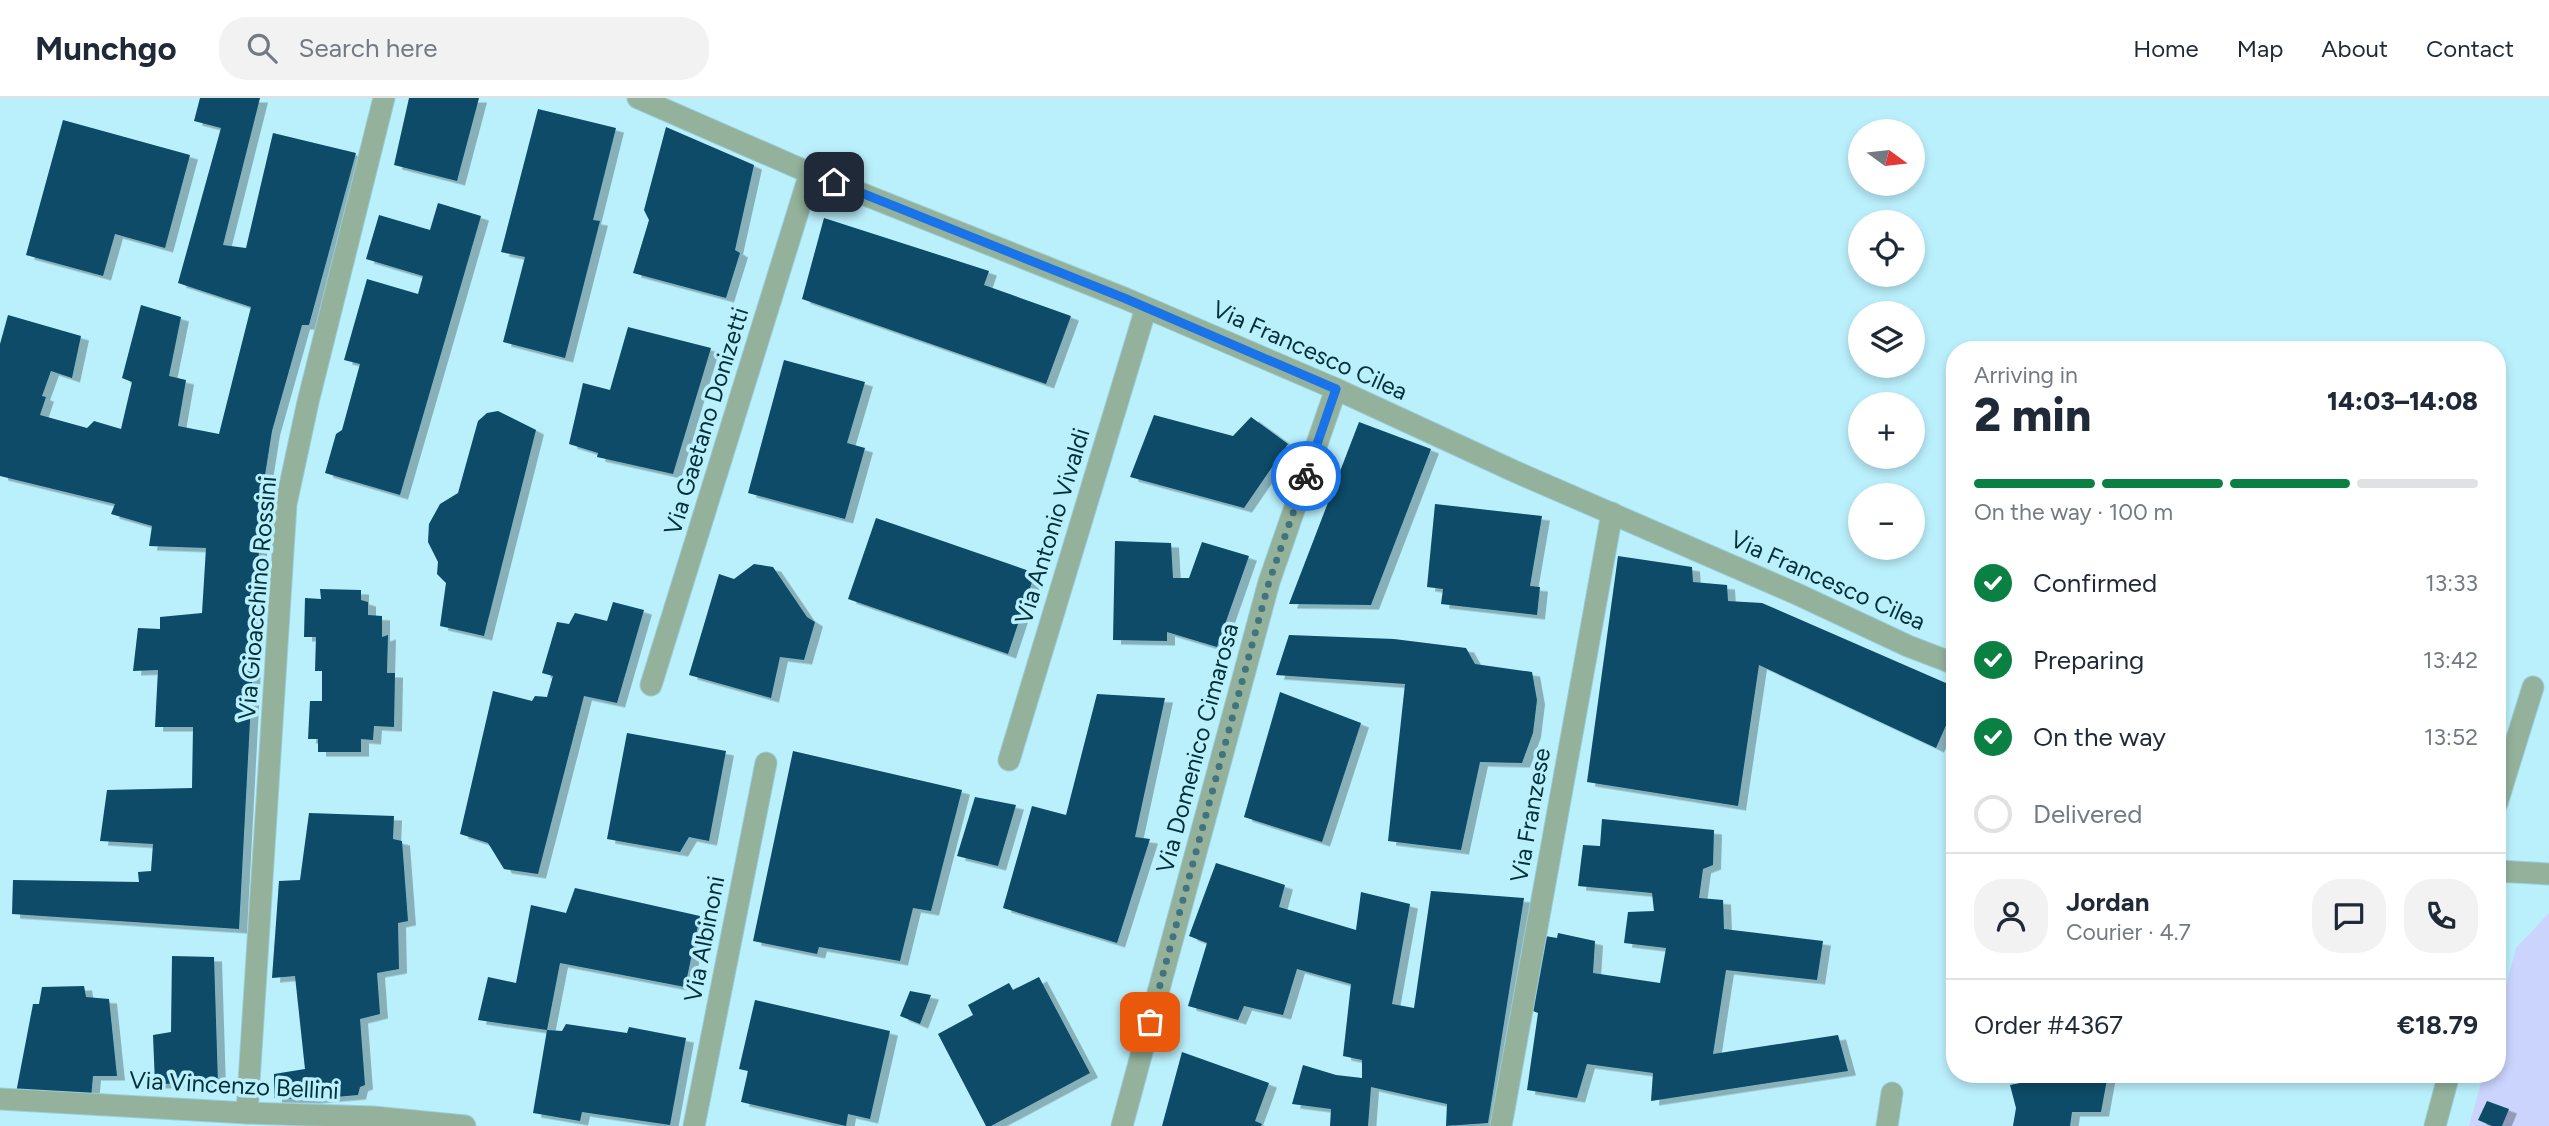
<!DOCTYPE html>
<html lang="en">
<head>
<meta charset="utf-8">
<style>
	:root { --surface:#fff; --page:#f2f2f3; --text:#1f2937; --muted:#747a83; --line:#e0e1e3; --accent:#0b8043 }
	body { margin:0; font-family:Figtree,sans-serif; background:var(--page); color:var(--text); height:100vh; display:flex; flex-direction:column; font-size:26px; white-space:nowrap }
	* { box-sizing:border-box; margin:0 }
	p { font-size:23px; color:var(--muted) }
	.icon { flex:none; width:38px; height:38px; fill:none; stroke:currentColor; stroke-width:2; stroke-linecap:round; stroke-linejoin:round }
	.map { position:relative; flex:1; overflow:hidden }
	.side { position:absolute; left:1946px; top:243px; width:560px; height:742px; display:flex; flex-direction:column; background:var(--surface); border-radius:28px; box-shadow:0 4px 10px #0003 }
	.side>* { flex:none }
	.needle { width:46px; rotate:105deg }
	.tools { position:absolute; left:1848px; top:21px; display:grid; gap:14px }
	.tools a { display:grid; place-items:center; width:77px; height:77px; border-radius:50%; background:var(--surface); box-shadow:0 4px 10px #0003; font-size:35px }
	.pin { position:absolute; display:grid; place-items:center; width:60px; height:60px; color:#fff; margin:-30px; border-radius:14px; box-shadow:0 4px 10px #0006 }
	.courier { position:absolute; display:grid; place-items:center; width:70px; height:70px; margin:-35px; border:5px solid #1a73e8; border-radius:50%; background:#fff; color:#222; box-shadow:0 2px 9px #0007 }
	.overview em { font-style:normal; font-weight:800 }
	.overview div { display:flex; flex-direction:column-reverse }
	.overview { display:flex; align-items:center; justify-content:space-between; height:119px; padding:0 28px }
	h1 { font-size:46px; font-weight:800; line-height:52px }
	.bar { display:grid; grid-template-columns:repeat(4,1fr); gap:10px 7px; align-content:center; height:84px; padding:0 28px }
	.bar i { height:9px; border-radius:5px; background:var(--line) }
	.bar .current { background:var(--accent) }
	.bar p { grid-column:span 4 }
	.line { display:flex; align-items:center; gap:18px; padding:0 28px; border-top:2px solid var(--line) }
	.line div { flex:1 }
	.round { display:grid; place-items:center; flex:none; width:74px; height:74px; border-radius:28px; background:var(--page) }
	ol { padding:0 28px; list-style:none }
	li { display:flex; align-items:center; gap:21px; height:77px }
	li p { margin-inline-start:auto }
	li .icon { padding:7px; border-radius:50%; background:var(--accent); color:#fff; stroke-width:4 }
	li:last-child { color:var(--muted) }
	li i { width:38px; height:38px; border:4px solid var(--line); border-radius:50% }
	header { display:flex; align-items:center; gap:42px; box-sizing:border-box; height:98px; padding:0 35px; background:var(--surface); border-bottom:2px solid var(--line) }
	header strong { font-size:33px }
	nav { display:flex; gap:38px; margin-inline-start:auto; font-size:24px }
	.search { width:490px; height:63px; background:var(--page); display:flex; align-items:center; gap:18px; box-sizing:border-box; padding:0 24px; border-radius:28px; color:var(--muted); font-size:26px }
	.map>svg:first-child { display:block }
	.green { fill:#cad4fd }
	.building { fill:#094b67; filter:url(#shadow) }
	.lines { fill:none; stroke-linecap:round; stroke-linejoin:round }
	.street-casing { stroke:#99cdd9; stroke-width:23 }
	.street { stroke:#93b19b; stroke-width:21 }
	.done { stroke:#43737d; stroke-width:7; stroke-dasharray:0 12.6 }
	.route { stroke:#1a73e8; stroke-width:9 }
	.labels { text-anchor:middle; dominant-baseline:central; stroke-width:7; stroke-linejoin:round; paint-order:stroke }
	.street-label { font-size:24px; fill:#033038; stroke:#baf0fc }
</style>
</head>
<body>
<header>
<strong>Munchgo</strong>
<div class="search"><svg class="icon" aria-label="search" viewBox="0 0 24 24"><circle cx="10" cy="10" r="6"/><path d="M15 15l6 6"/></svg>Search here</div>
<nav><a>Home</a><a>Map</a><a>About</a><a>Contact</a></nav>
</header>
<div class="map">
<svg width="2549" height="1028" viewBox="0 0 2549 1028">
	<defs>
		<filter id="shadow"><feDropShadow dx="8" dy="4.5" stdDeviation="0" flood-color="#0004"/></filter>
	</defs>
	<rect width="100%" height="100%" fill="#baf0fc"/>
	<!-- green -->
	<path class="green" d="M2549,815V1028H2469L2483,977L2497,976V922L2516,850Z"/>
	<!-- building -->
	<g class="building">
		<path d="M200,0H260L223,147L246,150L273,35L356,55L309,227H302L272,333L262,396L239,831L12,816L13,782L139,784L138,774L151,773L153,746L100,743L107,692L192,690L193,629H155L158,572L133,573L138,530L160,531V519L202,515L206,450L149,448L152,428L111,416L115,406L0,378V246L8,217L81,238L72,280L51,273L42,298L46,299L40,317L87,330L94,323L121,331L132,284L122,280L141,207L181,219L169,278L186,282L178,328L219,336L251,209L178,185L221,30L194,23Z"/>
		<path d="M409,0H479L457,83L394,67Z"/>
		<path d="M538,11L616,30L593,122L600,123L565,260L503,244L525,159L501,154Z"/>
		<path d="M63,22L190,57L165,150L115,136L103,178L26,157Z"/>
		<path d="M666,29L754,67L735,152L740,155L726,200L633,175L649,122L644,112Z"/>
		<path d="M438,105L481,118L400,397L325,375L336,336L342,332L360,266L344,262L367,181L418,196L423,178L366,161L379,117L430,132Z"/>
		<path d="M824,120L989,173L984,187L1071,218L1046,286L802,201Z"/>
		<path d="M628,229L711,250L673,376L597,359L598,355L569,346L583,285L610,292Z"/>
		<path d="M784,262L865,284L847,345L865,350L845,421L748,395Z"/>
		<path d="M498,313L536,332L484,538L440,528L446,485L437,476L438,464L428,444L429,426L440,406L458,395L478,323L487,315Z"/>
		<path d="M1154,317L1233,338L1251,319L1288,346L1244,410L1130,379Z"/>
		<path d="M1359,324L1431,351L1371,507L1289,506Z"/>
		<path d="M1435,406L1542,418L1530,488L1540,489L1537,517L1441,506L1443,491L1427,489Z"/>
		<path d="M876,420L1035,475L1008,556L848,501Z"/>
		<path d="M1115,443L1171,445L1173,480H1189L1202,444L1249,458L1217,549L1167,534V543L1113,542Z"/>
		<path d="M1618,458L1692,469L1693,484L1727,487L1728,503L1762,505L1955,589V607L1936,650L1759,567L1738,708L1587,684Z"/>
		<path d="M754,466L773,469L807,519L815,524L804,562L780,559L771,600L689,577L719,476L734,481Z"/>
		<path d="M320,491L361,492V502L368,504V517L382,518V539L388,537L387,575H395L394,629L374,628L373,642L361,641V654H318V641H308L310,603H322V573H315L316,539H304L305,500L321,501Z"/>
		<path d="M613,504L644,512L617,605L584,598L538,776L504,771L488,745L460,736L493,593L532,603L535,598L547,599L553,578L542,575L557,524L569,526L575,515L607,523Z"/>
		<path d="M1289,537L1394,541L1466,550L1475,566L1532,574L1537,602L1533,635L1522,665L1480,664L1461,752L1388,743L1405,586L1276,577Z"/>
		<path d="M1280,594L1361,625L1322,744L1244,719Z"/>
		<path d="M1097,596L1165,600L1135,739L1150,741L1117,845L1003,810L1032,708L1066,717Z"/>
		<path d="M627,635L726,653L709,743L689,739L680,754L607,741Z"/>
		<path d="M793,653L962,692L931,813L913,810L900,863L819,849L817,856L753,843Z"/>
		<path d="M975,699L1016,707L998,768L957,758Z"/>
		<path d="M309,715L394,718L393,741L402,743L408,823L398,825L399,871L377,875L380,916L360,921L365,987L360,989L358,997L312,1001L274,1000V976L305,971L295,878L272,880L279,783L300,782Z"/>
		<path d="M1602,721L1714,732L1713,767L1703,771L1699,800L1723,802L1724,831L1823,843L1817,882L1726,872L1713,956L1838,937L1848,973L1651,1003L1653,975L1587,966L1577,1000L1527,992L1538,915L1533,913L1545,838L1557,840L1558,835L1595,843L1593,875L1660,885L1666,850L1624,845L1628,814L1654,813L1652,795L1578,788L1583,747L1600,748Z"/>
		<path d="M1216,765L1285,787L1279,809L1356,832L1361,794L1410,806L1392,906L1414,910L1431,793L1524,800L1488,1025L1446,1028L1447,1006L1371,989L1368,1028H1330L1331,1011L1292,1006L1303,967L1336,977L1362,980V962L1343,958L1351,886L1297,871L1283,917L1244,908L1238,922L1188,908L1207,845L1189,838Z"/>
		<path d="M575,790L700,818L685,889L560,865L547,932L478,922L488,879L516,885L531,807L566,815Z"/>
		<path d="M172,858L214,859L218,985L155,986L153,937L171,934Z"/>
		<path d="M1039,879L1090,975L991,1028H986L938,936L973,917L968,907L1009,885L1013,892Z"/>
		<path d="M84,888L86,899L109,901L117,978H93L91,1000L16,995L33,906H39L42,889Z"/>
		<path d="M910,893L931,897L920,926L900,918Z"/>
		<path d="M755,902L890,933L870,1021L848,1016L846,1028L741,1004L748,973L739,971Z"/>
		<path d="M566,926L627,935L629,929L686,940L670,1027L582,1014L580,1023L533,1015L547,932L562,933Z"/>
		<path d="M1182,954L1269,985L1255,1023L1262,1026L1261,1028H1162Z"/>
		<path d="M2066,976H2108L2101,1014H2072L2070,1028H2013L2016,1010L2010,987Z"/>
		<path d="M2487,1003L2509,1011L2502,1028H2492L2478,1022Z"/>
	</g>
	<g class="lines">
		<defs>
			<g id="street">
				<path d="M638,0L810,75L1124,200L1336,291L1516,374L1797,496L1908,548L1955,566"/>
				<path d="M651,587L810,75"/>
				<path d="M1009,662L1146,210"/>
				<path d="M2497,705L2533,589"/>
				<path d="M2497,773L2549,776"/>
				<path d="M0,1001L247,1015L373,1019L465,1028"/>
				<path d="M247,1015L286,406L308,304L384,0"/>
				<path d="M694,1028L766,665"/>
				<path d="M1122,1028L1269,484L1336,291"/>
				<path d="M1501,1028L1612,415"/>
				<path d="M1887,1028L1892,995"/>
				<path d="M2435,1028L2449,976"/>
			</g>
		</defs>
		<!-- street casing -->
		<use href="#street" class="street-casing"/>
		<!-- street -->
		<use href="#street" class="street"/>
	</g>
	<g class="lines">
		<!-- done -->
		<path class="done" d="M1150,924L1269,484L1306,378"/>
		<!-- route -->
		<path class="route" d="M834,84L1124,200L1336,291L1306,378"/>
	</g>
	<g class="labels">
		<!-- street labels -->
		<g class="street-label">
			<text transform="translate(1310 252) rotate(24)">Via Francesco Cilea</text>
			<text transform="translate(706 323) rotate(-73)">Via Gaetano Donizetti</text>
			<text transform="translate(1052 428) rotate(-73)">Via Antonio Vivaldi</text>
			<text transform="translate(1828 482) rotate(24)">Via Francesco Cilea</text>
			<text transform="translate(257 500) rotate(-85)">Via Gioacchino Rossini</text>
			<text transform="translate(1197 650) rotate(-75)">Via Domenico Cimarosa</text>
			<text transform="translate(1530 717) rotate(-80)">Via Franzese</text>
			<text transform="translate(704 841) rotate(-79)">Via Albinoni</text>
			<text transform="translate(234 987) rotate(3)">Via Vincenzo Bellini</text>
		</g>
	</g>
</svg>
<div class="tools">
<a><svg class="needle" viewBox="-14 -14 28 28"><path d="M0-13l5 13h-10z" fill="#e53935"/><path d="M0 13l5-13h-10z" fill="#747a83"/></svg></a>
<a><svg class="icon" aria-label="locate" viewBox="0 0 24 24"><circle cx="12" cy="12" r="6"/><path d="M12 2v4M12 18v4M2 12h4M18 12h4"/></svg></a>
<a><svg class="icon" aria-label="layers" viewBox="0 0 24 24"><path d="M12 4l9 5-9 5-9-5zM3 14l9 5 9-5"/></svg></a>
<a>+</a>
<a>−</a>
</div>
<div class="pin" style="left:1150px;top:924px;background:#ea580c"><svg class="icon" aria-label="bag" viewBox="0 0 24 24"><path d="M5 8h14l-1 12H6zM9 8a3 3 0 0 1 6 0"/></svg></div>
<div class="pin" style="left:834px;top:84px;background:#1f2937"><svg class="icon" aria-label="home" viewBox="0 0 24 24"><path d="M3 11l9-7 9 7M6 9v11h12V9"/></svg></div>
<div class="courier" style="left:1306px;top:378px"><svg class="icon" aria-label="bike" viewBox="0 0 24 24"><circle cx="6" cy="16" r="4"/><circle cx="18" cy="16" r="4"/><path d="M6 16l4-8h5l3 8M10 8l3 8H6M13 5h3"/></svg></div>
<section class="side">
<div class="overview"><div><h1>2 min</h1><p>Arriving in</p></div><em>14:03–14:08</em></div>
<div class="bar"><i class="current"></i><i class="current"></i><i class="current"></i><i></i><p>On the way · 100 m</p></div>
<ol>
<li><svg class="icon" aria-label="check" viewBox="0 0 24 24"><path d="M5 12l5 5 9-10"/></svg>Confirmed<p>13:33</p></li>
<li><svg class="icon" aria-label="check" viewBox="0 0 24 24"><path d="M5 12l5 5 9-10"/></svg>Preparing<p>13:42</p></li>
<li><svg class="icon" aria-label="check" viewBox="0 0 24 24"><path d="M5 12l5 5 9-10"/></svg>On the way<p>13:52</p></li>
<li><i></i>Delivered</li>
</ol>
<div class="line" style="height:126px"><a class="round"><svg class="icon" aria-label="person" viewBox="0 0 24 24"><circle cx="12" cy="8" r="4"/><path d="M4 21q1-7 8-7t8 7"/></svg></a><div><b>Jordan</b><p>Courier · 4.7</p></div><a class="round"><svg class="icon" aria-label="chat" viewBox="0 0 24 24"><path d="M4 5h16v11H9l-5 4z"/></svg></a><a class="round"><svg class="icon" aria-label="phone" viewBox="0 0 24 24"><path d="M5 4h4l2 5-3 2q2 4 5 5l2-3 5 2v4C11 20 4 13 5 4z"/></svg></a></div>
<div class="line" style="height:91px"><div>Order #4367</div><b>€18.79</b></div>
</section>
</div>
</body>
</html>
